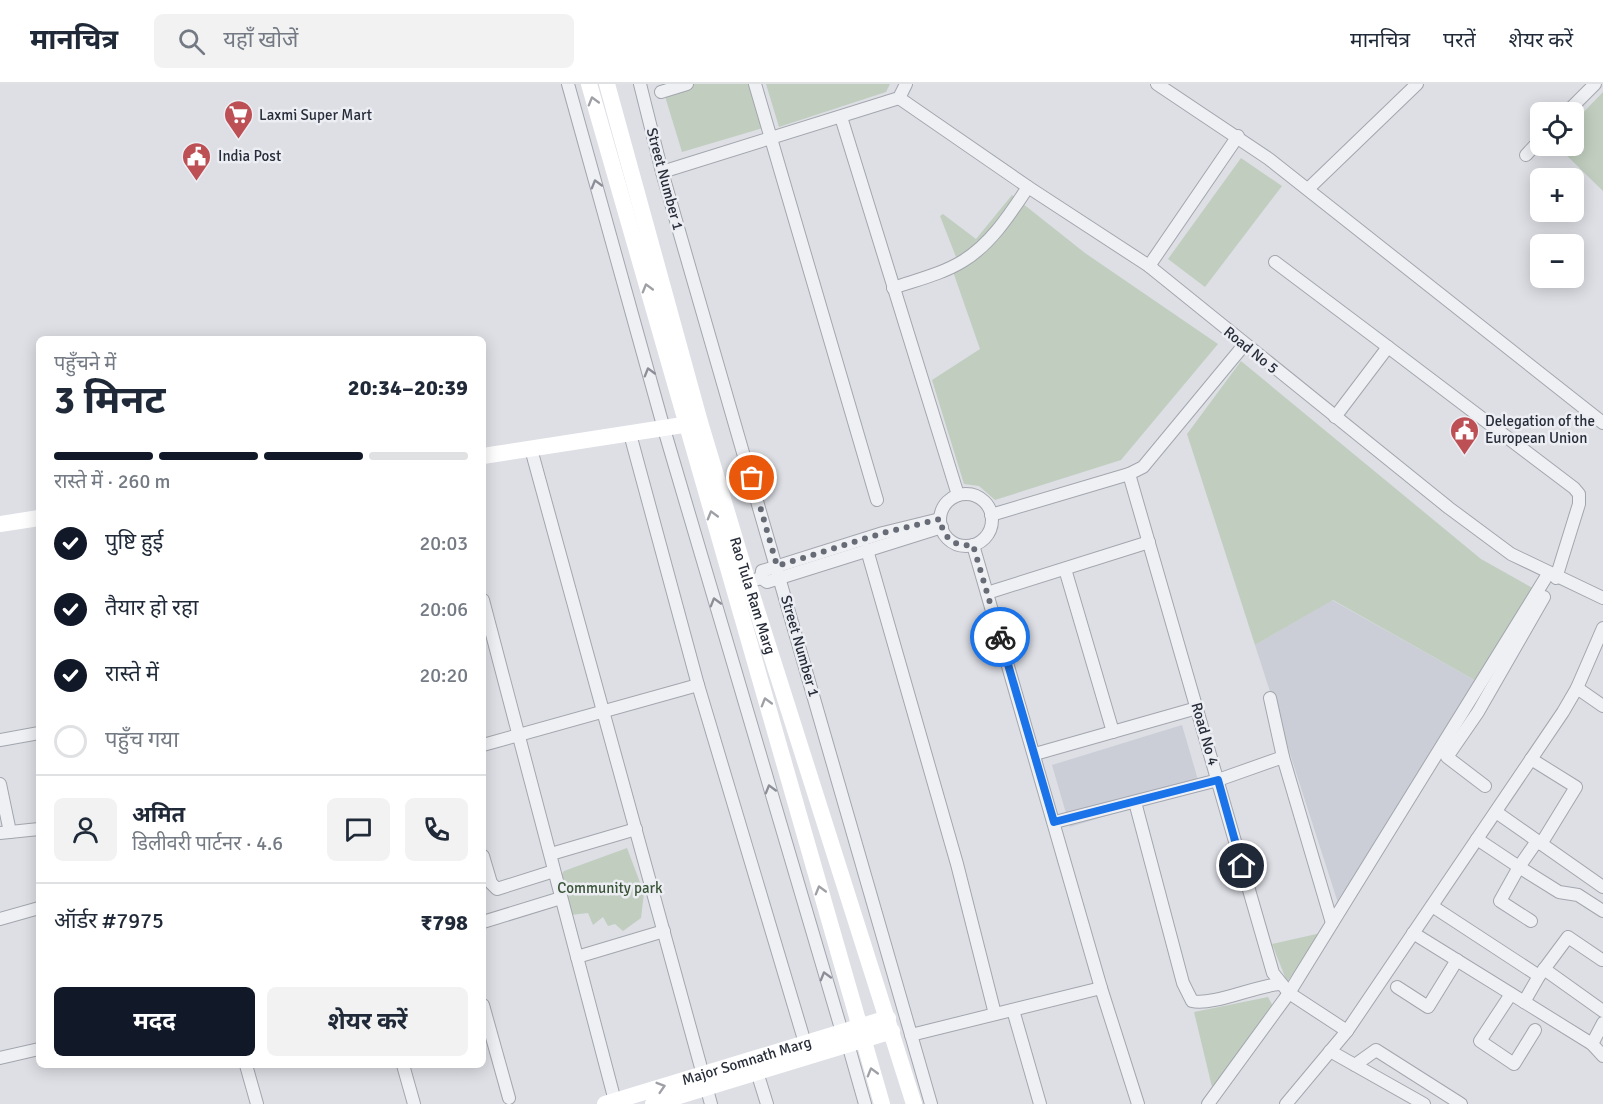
<!DOCTYPE html>
<html lang="hi">
<head>
<meta charset="utf-8">
<style>
	:root { --surface:#fff; --page:#f2f2f3; --text:#1f2937; --muted:#747a83; --line:#e0e1e3; --accent:#111827 }
	body { margin:0; font-family:Signika,"Noto Sans Devanagari",sans-serif; background:var(--page); color:var(--text); height:100vh; display:flex; flex-direction:column; font-size:22px; white-space:nowrap }
	* { box-sizing:border-box; margin:0 }
	p { font-size:20px; color:var(--muted) }
	.icon { flex:none; width:33px; height:33px; fill:none; stroke:currentColor; stroke-width:2; stroke-linecap:round; stroke-linejoin:round }
	.map { position:relative; flex:1; overflow:hidden }
	.side { position:absolute; left:36px; top:252px; width:450px; height:732px; display:flex; flex-direction:column; background:var(--surface); border-radius:9px; box-shadow:0 3px 15px #0003 }
	.side>* { flex:none }
	.fabs { position:absolute; left:1530px; top:18px; display:grid; gap:12px }
	.fabs a { display:grid; place-items:center; width:54px; height:54px; border-radius:9px; background:var(--surface); box-shadow:0 3px 15px #0003; font-size:30px }
	.pin { position:absolute; display:grid; place-items:center; width:51px; height:51px; color:#fff; margin:-26px; border:3px solid #fff; border-radius:50%; box-shadow:0 2px 6px #0007 }
	.courier { position:absolute; display:grid; place-items:center; width:60px; height:60px; margin:-30px; border:4px solid #1a73e8; border-radius:50%; background:#fff; color:#222; box-shadow:0 2px 8px #0007 }
	.head em { font-style:normal; font-weight:700 }
	.head div { display:flex; flex-direction:column-reverse }
	.head { display:flex; align-items:center; justify-content:space-between; height:102px; padding:0 18px }
	h1 { font-size:39px; font-weight:700; line-height:45px }
	.bar { display:grid; grid-template-columns:repeat(4,1fr); gap:9px 6px; align-content:center; height:72px; padding:0 18px }
	.bar i { height:8px; border-radius:4px; background:var(--line) }
	.bar .active { background:var(--accent) }
	.bar p { grid-column:span 4 }
	.line { display:flex; align-items:center; gap:15px; padding:0 18px; border-top:2px solid var(--line) }
	.line div { flex:1 }
	.round { display:grid; place-items:center; flex:none; width:63px; height:63px; border-radius:9px; background:var(--page) }
	ol { padding:0 18px; list-style:none }
	li { display:flex; align-items:center; gap:18px; height:66px }
	li p { margin-inline-start:auto }
	li .icon { padding:6px; border-radius:50%; background:var(--accent); color:#fff; stroke-width:4 }
	li:last-child { color:var(--muted) }
	li i { width:33px; height:33px; border:3px solid var(--line); border-radius:50% }
	.cta { display:flex; gap:12px; margin-top:auto; padding:12px 18px }
	.cta a { flex:1; height:69px; border-radius:9px; background:var(--accent); color:#fff; font-size:24px; font-weight:700; line-height:69px; text-align:center }
	.cta a+a { background:var(--page); color:var(--text) }
	header { display:flex; align-items:center; gap:36px; box-sizing:border-box; height:84px; padding:0 30px; background:var(--surface); border-bottom:2px solid var(--line) }
	header strong { font-size:28px }
	nav { display:flex; gap:33px; margin-inline-start:auto; font-size:21px }
	.search { width:420px; height:54px; background:var(--page); display:flex; align-items:center; gap:15px; box-sizing:border-box; padding:0 21px; border-radius:9px; color:var(--muted); font-size:22px }
	.map>svg:first-child { display:block }
	.built { fill:#cbced6 }
	.green { fill:#c1cebf }
	.lines { fill:none; stroke-linecap:round; stroke-linejoin:round }
	.street-casing { stroke:#a3a6ae; stroke-width:14 }
	.street { stroke:#eff0f4; stroke-width:12 }
	.secondary { stroke:#fff; stroke-width:16 }
	.oneway { stroke:#9ea0a6 }
	.oneway2 { stroke:#8c8e97 }
	.done { stroke:#676b76; stroke-width:6; stroke-dasharray:0 10.8 }
	.route { stroke:#1a73e8; stroke-width:8 }
	.labels { text-anchor:middle; dominant-baseline:central; stroke-width:5; stroke-linejoin:round; paint-order:stroke }
	.poi-label { font-size:15px; fill:#282d3a; stroke:#eceef3; text-anchor:start }
	.street-label { font-size:15px; fill:#282d3a; stroke:#eceef3 }
	.park-label { font-size:15px; fill:#3a5437; stroke:#eceef3 }
</style>
</head>
<body>
<header>
<strong>मानचित्र</strong>
<div class="search"><svg class="icon" aria-label="search" viewBox="0 0 24 24"><circle cx="10" cy="10" r="6"/><path d="M15 15l6 6"/></svg>यहाँ खोजें</div>
<nav><a>मानचित्र</a><a>परतें</a><a>शेयर करें</a></nav>
</header>
<div class="map">
<svg width="1603" height="1020" viewBox="0 0 1603 1020">
	<rect width="100%" height="100%" fill="#dddfe5"/>
	<!-- built -->
	<g class="built">
		<path d="M1332,516L1485,602L1339,822L1255,561Z"/>
		<path d="M1182,641L1200,703L1070,743L1052,681Z"/>
	</g>
	<!-- green -->
	<g class="green">
		<path d="M692,0H750L763,44L682,68L664,9Z"/>
		<path d="M766,0H890L886,8L779,43Z"/>
		<path d="M1603,8V107L1557,62H1574V38Z"/>
		<path d="M1241,74L1282,102L1205,203L1168,175Z"/>
		<path d="M1012,111L1085,169L1218,260L1121,376L995,416L979,402L964,400L932,296L980,265L950,179L956,173L940,132L943,130L976,155Z"/>
		<path d="M1241,277L1481,475L1538,507L1485,602L1333,516L1255,561L1187,350Z"/>
		<path d="M627,764L644,809L641,834L623,847L615,840L608,842L603,833L593,841L588,829L571,831L561,791L564,787Z"/>
		<path d="M1321,849L1287,898L1272,860Z"/>
		<path d="M1268,913L1274,924L1212,1003L1194,928Z"/>
	</g>
	<g class="lines">
		<defs>
			<g id="street">
				<path d="M568,0L664,345L842,948"/>
				<path d="M640,0L662,88L931,1020"/>
				<path d="M755,0L877,416"/>
				<path d="M1157,0L1269,75L1603,339"/>
				<path d="M661,8L687,0"/>
				<path d="M899,14L1028,103L1149,182L1449,424L1511,470L1603,514"/>
				<path d="M1567,28L1595,0"/>
				<path d="M841,33L958,411"/>
				<path d="M1526,71L1540,56"/>
				<path d="M662,88L899,14L906,0"/>
				<path d="M1308,105L1417,0"/>
				<path d="M1275,178L1388,263"/>
				<path d="M1149,182L1238,52"/>
				<path d="M893,204C916,196 942,190 963,177C991,160 1010,130 1028,103"/>
				<path d="M1335,333L1388,263L1574,404L1579,410V420L1556,494"/>
				<path d="M630,350L698,601L805,959"/>
				<path d="M531,365L711,1020"/>
				<path d="M1129,390L1273,889L1289,909L1347,947"/>
				<circle cx="966" cy="436" r="26"/>
				<path d="M991,431L1129,390L1143,383L1244,261"/>
				<path d="M973,461L1101,904L1138,1020"/>
				<path d="M867,466L957,780L995,930"/>
				<path d="M1065,485L1113,648"/>
				<path d="M761,494L762,487L883,449L940,435"/>
				<path d="M748,498L761,494L767,498L942,443"/>
				<path d="M987,509L1149,458"/>
				<path d="M483,516L615,1017"/>
				<path d="M1577,604L1603,622"/>
				<path d="M1270,614L1283,673"/>
				<path d="M0,656L39,649"/>
				<path d="M483,661L698,601"/>
				<path d="M1035,670L1197,624"/>
				<path d="M1531,675L1576,703L1541,760"/>
				<path d="M0,700L10,748"/>
				<path d="M1485,702L1447,673L1478,628L1544,513L1536,510"/>
				<path d="M1135,718L1183,899L1192,917C1212,922 1255,902 1279,900"/>
				<path d="M1496,728L1603,803"/>
				<path d="M1055,738L1218,696L1283,673L1332,839"/>
				<path d="M0,749L39,745"/>
				<path d="M1477,755L1519,783L1537,757"/>
				<path d="M551,770L636,745"/>
				<path d="M483,772L491,799L497,805L554,787"/>
				<path d="M1432,822L1539,892L1568,853L1602,876"/>
				<path d="M0,835L39,824"/>
				<path d="M1531,837L1500,817L1519,783L1559,808L1578,811L1603,827"/>
				<path d="M483,838L561,814"/>
				<path d="M1413,849L1592,960L1603,972"/>
				<path d="M577,873L664,847"/>
				<path d="M1544,885L1603,927"/>
				<path d="M1397,903L1428,923L1457,876"/>
				<path d="M1511,910L1480,957L1514,980L1535,946"/>
				<path d="M1524,918L1539,892"/>
				<path d="M483,921L509,1014"/>
				<path d="M1013,926L1040,1020"/>
				<path d="M911,951L1101,904"/>
				<path d="M848,960L865,1020"/>
				<path d="M1592,960L1603,939"/>
				<path d="M1330,967L1424,1020"/>
				<path d="M0,974L39,965"/>
				<path d="M246,981L257,1020"/>
				<path d="M403,981L414,1020"/>
				<path d="M1355,981L1376,966L1461,1020"/>
				<path d="M757,988L767,1020"/>
				<path d="M1208,1020L1289,909L1548,490"/>
				<path d="M1286,1020L1347,947L1563,628L1577,604L1603,544"/>
			</g>
		</defs>
		<!-- street casing -->
		<use href="#street" class="street-casing"/>
		<!-- street -->
		<use href="#street" class="street"/>
		<!-- secondary -->
		<g class="secondary">
			<path d="M589,0L882,1020"/>
			<path id="s1" d="M607,0L700,338L748,498L914,1020"/>
			<path d="M483,372L696,339"/>
			<path d="M0,440L39,434"/>
			<path id="s2" d="M605,1020L888,934"/>
			<path d="M653,1020L892,947"/>
		</g>
	</g>
	<!-- one-way arrows -->
	<defs><path id="oneway-chevron" d="M-2-3.5L2.5 0L-2 3.5" fill="none" stroke-width="1.6" stroke-linecap="round" stroke-linejoin="round" transform="scale(1.5)"/></defs>
	<g class="oneway">
		<use href="#oneway-chevron" transform="translate(593 17) rotate(-106)"/>
		<use href="#oneway-chevron" transform="translate(647 204) rotate(-106)"/>
		<use href="#oneway-chevron" transform="translate(712 431) rotate(-106)"/>
		<use href="#oneway-chevron" transform="translate(766 618) rotate(-106)"/>
		<use href="#oneway-chevron" transform="translate(820 806) rotate(-106)"/>
		<use href="#oneway-chevron" transform="translate(872 988) rotate(-106)"/>
		<use href="#oneway-chevron" transform="translate(661 1003) rotate(-17)"/>
	</g>
	<g class="oneway2">
		<use href="#oneway-chevron" transform="translate(596 100) rotate(-106)"/>
		<use href="#oneway-chevron" transform="translate(649 288) rotate(-106)"/>
		<use href="#oneway-chevron" transform="translate(715 518) rotate(-106)"/>
		<use href="#oneway-chevron" transform="translate(770 705) rotate(-106)"/>
		<use href="#oneway-chevron" transform="translate(825 892) rotate(-106)"/>
	</g>
	<g class="lines">
		<!-- done -->
		<path class="done" d="M752,394L777,482L883,449L940,435C943,454 954,463 973,461L1000,553"/>
		<!-- route -->
		<path class="route" d="M1000,553L1054,738L1218,696L1242,782"/>
	</g>
	<!-- icons -->
	<defs>
		<symbol id="supermarket-pin" viewBox="-11 -11 22 30"><path d="M0 17L-7.5 6A9.5 9.5 0 1 1 7.5 6Z" fill="#bc5054" stroke="#eceef3"/><path d="M-6-5.5h2.5l.6 2H6L4.5 2H-2.5L-4.4-4H-6ZM-1.5 3.2a1.3 1.3 0 1 0 .1 0ZM3 3.2a1.3 1.3 0 1 0 .1 0Z" fill="#fff"/></symbol>
		<symbol id="civic-pin" viewBox="-11 -11 22 30"><path d="M0 17L-7.5 6A9.5 9.5 0 1 1 7.5 6Z" fill="#bc5054" stroke="#eceef3"/><path d="M-.6-6.5H3V-4.5H.6V-3L4-1V1h2V6H-6V1h2V-1L-.6-3ZM-1.2 2.5V6h2.4V2.5Z" fill="#fff"/></symbol>
	</defs>
	<g fill-rule="evenodd">
		<use href="#supermarket-pin" x="222" y="14" width="33" height="45"/>
		<use href="#civic-pin" x="180" y="56" width="33" height="45"/>
		<use href="#civic-pin" x="1448" y="330" width="33" height="45"/>
	</g>
	<g class="labels">
		<!-- poi labels -->
		<g class="poi-label">
			<text x="259" y="31">Laxmi Super Mart</text>
			<text x="218" y="72">India Post</text>
			<text x="1485" y="337">Delegation of the<tspan x="1485" dy="17">European Union</tspan></text>
		</g>
		<!-- street labels -->
		<g class="street-label">
			<text transform="translate(665 95) rotate(75)">Street Number 1</text>
			<text transform="translate(1251 266) rotate(39)">Road No 5</text>
			<text stroke="none"><textPath href="#s1" startOffset="532">Rao Tula Ram Marg</textPath></text>
			<text transform="translate(800 562) rotate(74)">Street Number 1</text>
			<text transform="translate(1205 650) rotate(74)">Road No 4</text>
			<text stroke="none"><textPath href="#s2" startOffset="148">Major Somnath Marg</textPath></text>
		</g>
		<!-- park labels -->
		<g class="park-label">
			<text x="610" y="804">Community park</text>
		</g>
	</g>
</svg>
<div class="fabs">
<a><svg class="icon" aria-label="locate" viewBox="0 0 24 24"><circle cx="12" cy="12" r="6"/><path d="M12 2v4M12 18v4M2 12h4M18 12h4"/></svg></a>
<a>+</a>
<a>−</a>
</div>
<div class="pin" style="left:752px;top:394px;background:#ea580c"><svg class="icon" aria-label="bag" viewBox="0 0 24 24"><path d="M5 8h14l-1 12H6zM9 8a3 3 0 0 1 6 0"/></svg></div>
<div class="pin" style="left:1242px;top:782px;background:#1f2937"><svg class="icon" aria-label="home" viewBox="0 0 24 24"><path d="M3 11l9-7 9 7M6 9v11h12V9"/></svg></div>
<div class="courier" style="left:1000px;top:553px"><svg class="icon" aria-label="bike" viewBox="0 0 24 24"><circle cx="6" cy="16" r="4"/><circle cx="18" cy="16" r="4"/><path d="M6 16l4-8h5l3 8M10 8l3 8H6M13 5h3"/></svg></div>
<section class="side">
<div class="head"><div><h1>3 मिनट</h1><p>पहुँचने में</p></div><em>20:34–20:39</em></div>
<div class="bar"><i class="active"></i><i class="active"></i><i class="active"></i><i></i><p>रास्ते में · 260 m</p></div>
<ol>
<li><svg class="icon" aria-label="check" viewBox="0 0 24 24"><path d="M5 12l5 5 9-10"/></svg>पुष्टि हुई<p>20:03</p></li>
<li><svg class="icon" aria-label="check" viewBox="0 0 24 24"><path d="M5 12l5 5 9-10"/></svg>तैयार हो रहा<p>20:06</p></li>
<li><svg class="icon" aria-label="check" viewBox="0 0 24 24"><path d="M5 12l5 5 9-10"/></svg>रास्ते में<p>20:20</p></li>
<li><i></i>पहुँच गया</li>
</ol>
<div class="line" style="height:108px"><a class="round"><svg class="icon" aria-label="person" viewBox="0 0 24 24"><circle cx="12" cy="8" r="4"/><path d="M4 21q1-7 8-7t8 7"/></svg></a><div><b>अमित</b><p>डिलीवरी पार्टनर · 4.6</p></div><a class="round"><svg class="icon" aria-label="chat" viewBox="0 0 24 24"><path d="M4 5h16v11H9l-5 4z"/></svg></a><a class="round"><svg class="icon" aria-label="phone" viewBox="0 0 24 24"><path d="M5 4h4l2 5-3 2q2 4 5 5l2-3 5 2v4C11 20 4 13 5 4z"/></svg></a></div>
<div class="line" style="height:78px"><div>ऑर्डर #7975</div><b>₹798</b></div>
<div class="cta"><a>मदद</a><a>शेयर करें</a></div>
</section>
</div>
</body>
</html>
